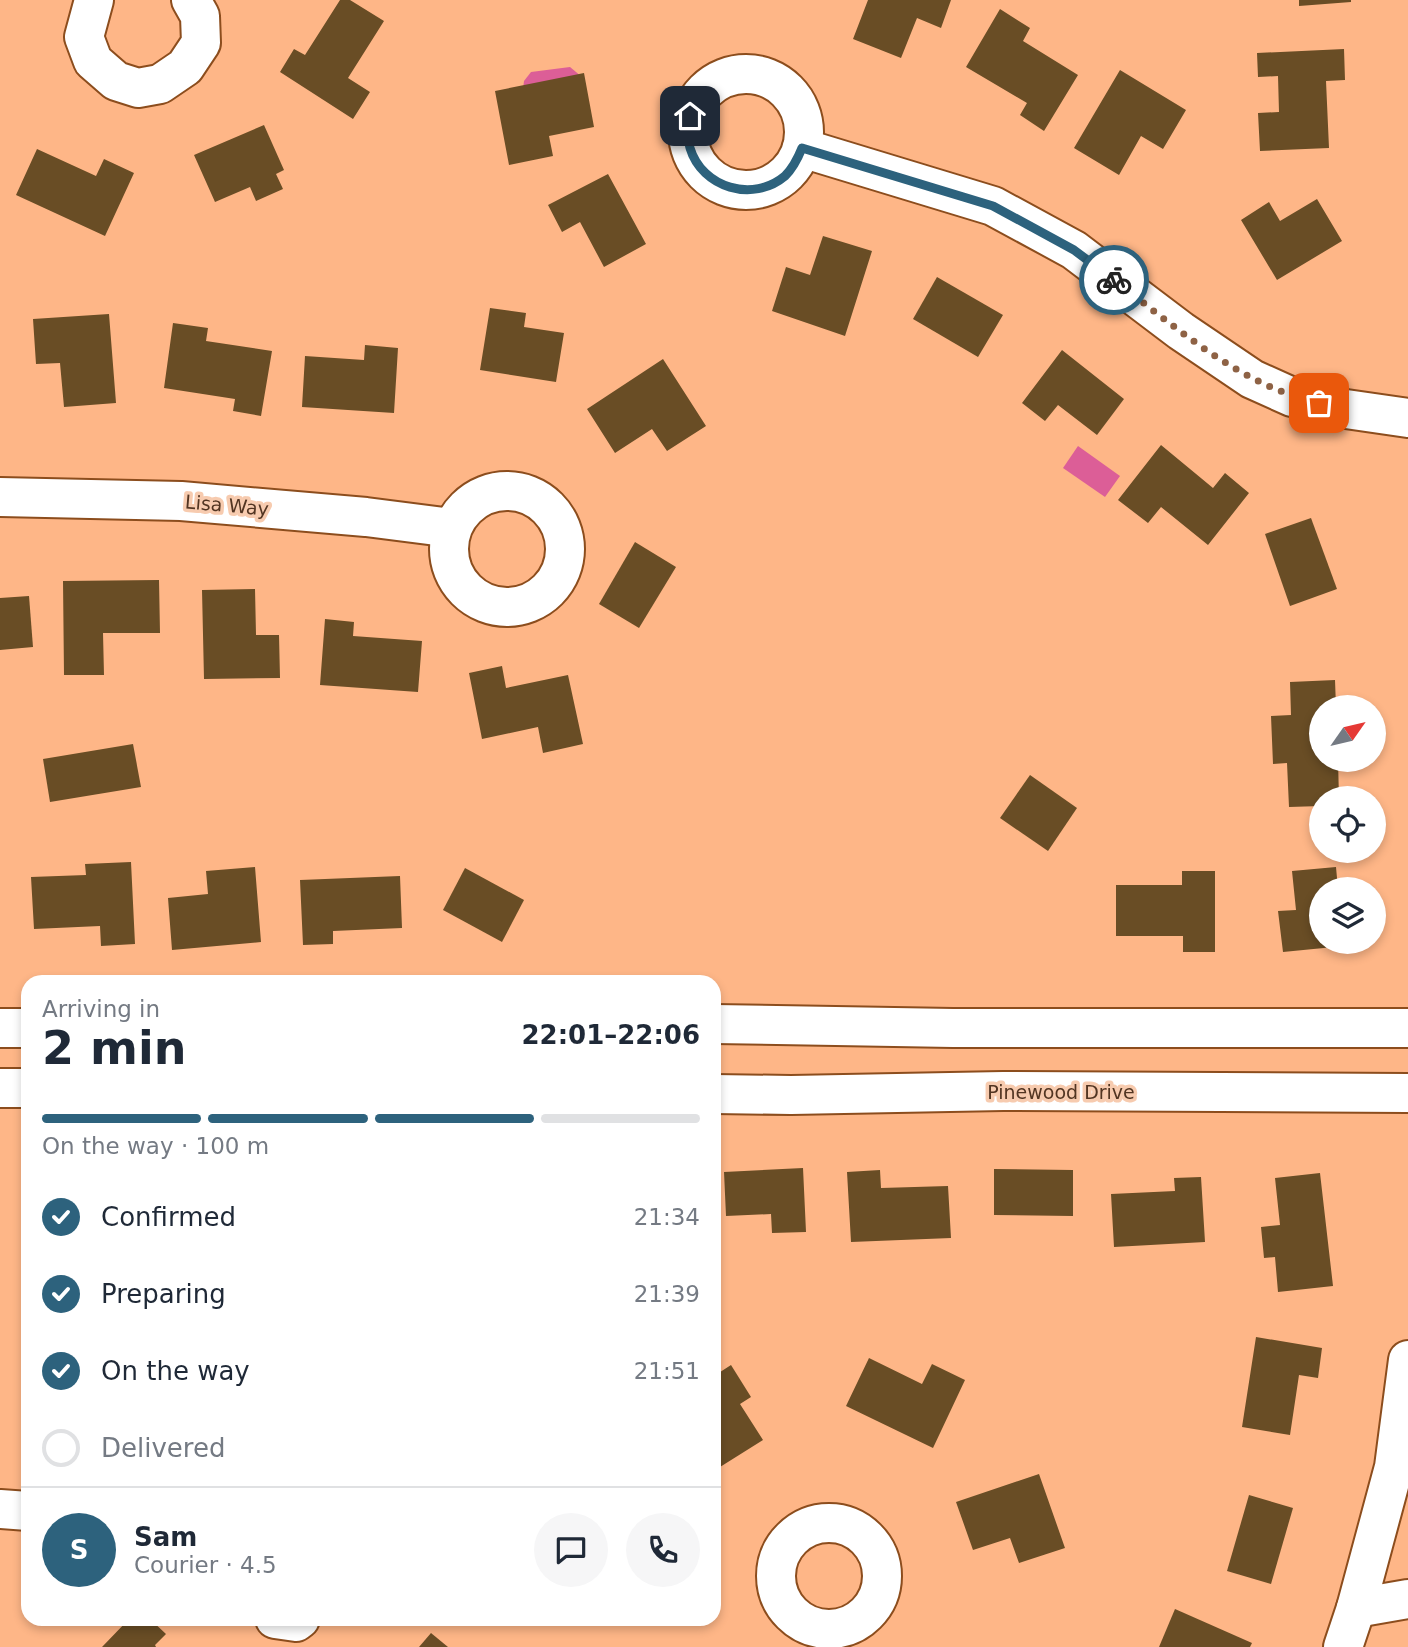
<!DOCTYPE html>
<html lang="en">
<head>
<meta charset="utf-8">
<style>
	:root { --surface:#fff; --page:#f6f6f7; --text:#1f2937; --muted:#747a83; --line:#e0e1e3; --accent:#2d627d }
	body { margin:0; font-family:"DejaVu Sans",sans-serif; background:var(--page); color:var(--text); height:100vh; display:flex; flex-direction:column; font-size:26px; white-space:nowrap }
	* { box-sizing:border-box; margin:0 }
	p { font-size:23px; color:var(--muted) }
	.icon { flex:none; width:38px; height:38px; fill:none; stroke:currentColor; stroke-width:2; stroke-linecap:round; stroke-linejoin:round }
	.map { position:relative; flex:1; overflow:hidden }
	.details { position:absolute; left:21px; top:975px; width:700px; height:651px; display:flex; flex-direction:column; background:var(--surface); border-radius:21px; box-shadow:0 4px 10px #0003 }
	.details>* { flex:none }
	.needle { width:46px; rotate:56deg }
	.controls { position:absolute; left:1309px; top:695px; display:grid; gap:14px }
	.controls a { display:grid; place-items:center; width:77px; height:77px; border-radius:50%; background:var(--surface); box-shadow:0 4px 10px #0003; font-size:35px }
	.pin { position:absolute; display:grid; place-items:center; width:60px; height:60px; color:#fff; margin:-30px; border-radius:14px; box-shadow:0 4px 10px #0006 }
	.courier { position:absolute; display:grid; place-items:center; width:70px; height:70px; margin:-35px; border:5px solid #2d627d; border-radius:50%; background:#fff; color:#222; box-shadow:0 2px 9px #0007 }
	.summary em { font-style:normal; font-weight:700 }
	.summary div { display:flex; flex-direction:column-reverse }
	.summary { display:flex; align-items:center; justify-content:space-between; height:119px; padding:0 21px }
	h1 { font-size:46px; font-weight:700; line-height:52px }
	.bar { display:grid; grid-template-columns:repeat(4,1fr); gap:10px 7px; align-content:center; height:84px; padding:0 21px }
	.bar i { height:9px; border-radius:5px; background:var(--line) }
	.bar .current { background:var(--accent) }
	.bar p { grid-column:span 4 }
	.line { display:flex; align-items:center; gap:18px; padding:0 21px; border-top:2px solid var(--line) }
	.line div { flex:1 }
	.round { display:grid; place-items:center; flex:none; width:74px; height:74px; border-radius:37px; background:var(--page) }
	ol { padding:0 21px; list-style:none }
	li { display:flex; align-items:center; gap:21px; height:77px }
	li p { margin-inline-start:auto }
	li .icon { padding:7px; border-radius:50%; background:var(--accent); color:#fff; stroke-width:4 }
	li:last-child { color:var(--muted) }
	li i { width:38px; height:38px; border:4px solid var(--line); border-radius:50% }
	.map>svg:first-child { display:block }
	.water { fill:#dc5e97 }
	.building { fill:#694d25 }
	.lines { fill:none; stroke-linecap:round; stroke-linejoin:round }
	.minor-casing { stroke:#8c4d1d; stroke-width:42 }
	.minor { stroke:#fff; stroke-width:38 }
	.done { stroke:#8e6245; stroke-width:7; stroke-dasharray:0 12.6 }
	.route { stroke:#2d627d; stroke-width:9 }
	.labels { text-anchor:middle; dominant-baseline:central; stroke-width:7; stroke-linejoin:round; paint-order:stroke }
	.street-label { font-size:19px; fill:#523522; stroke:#f7cbaf }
</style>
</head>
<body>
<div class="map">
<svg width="1408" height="1647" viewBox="0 0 1408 1647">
	<rect width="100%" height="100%" fill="#feb687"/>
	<!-- water -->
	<g class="water">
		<path d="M570,67L582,77L523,89L524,81L531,72Z"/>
		<path d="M1078,446L1120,476L1105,497L1063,468Z"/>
	</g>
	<!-- building -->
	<g class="building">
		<path d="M340,0H350L384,21L348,78L370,92L353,119L280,72L294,49L305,55Z"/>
		<path d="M868,0H951L941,28L917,18L901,58L853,39Z"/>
		<path d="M1299,0H1351V2L1299,6Z"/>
		<path d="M1000,9L1030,28L1023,41L1078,75L1044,131L1020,115L1027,103L966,67Z"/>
		<path d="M1344,49L1345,80L1326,81L1329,148L1260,151L1258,113L1279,112L1278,76L1258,77L1257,53Z"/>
		<path d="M1120,70L1186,110L1163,149L1141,136L1119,175L1074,148Z"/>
		<path d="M584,73L594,127L549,136L553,156L509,165L495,91Z"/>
		<path d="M264,125L284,170L276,174L283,189L256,201L250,187L215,202L194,155Z"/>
		<path d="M37,149L96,176L104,159L134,173L105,236L16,195Z"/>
		<path d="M608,174L646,244L604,267L580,222L562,232L548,205Z"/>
		<path d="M1317,199L1342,241L1277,280L1241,220L1269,202L1280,221Z"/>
		<path d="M823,236L872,251L845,336L772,311L786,267L810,275Z"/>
		<path d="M937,277L1003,315L978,357L913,319Z"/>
		<path d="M490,308L526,313L524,327L564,333L556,382L480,370Z"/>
		<path d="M109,314L116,403L64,407L60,363L36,364L33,319Z"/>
		<path d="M173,323L208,328L206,341L272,351L261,416L233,411L235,399L164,388Z"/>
		<path d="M365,345L398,348L394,413L302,407L305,356L364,360Z"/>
		<path d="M1062,350L1124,399L1097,435L1058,405L1045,421L1022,403Z"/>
		<path d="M663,359L706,426L667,451L652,429L615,453L587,409Z"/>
		<path d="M1161,445L1213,488L1225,473L1249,493L1208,545L1161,507L1148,523L1118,500Z"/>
		<path d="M1311,518L1337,589L1290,606L1265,534Z"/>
		<path d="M635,542L676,567L639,628L599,604Z"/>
		<path d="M159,580L160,633H103L104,675H64L63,581Z"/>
		<path d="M255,589L256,635H279L280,678L204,679L202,590Z"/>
		<path d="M29,596L33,647L0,650V598Z"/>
		<path d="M325,619L354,622L353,636L422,641L418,692L320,685Z"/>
		<path d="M502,666L506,688L568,675L583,744L543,753L538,727L482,739L469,673Z"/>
		<path d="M1335,680L1336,707H1321V760H1338L1339,798H1321V806L1289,807L1287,763L1273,764L1271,716L1291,715L1290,682Z"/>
		<path d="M133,744L141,787L50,802L43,759Z"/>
		<path d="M1030,775L1077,808L1048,851L1000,818Z"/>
		<path d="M131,862L135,944L101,946L100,926L34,929L31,877L86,875L85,864Z"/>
		<path d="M255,867L261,942L172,950L168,898L208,894L206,871Z"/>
		<path d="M1336,867L1338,889H1321V942H1343L1344,946L1283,952L1278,911L1296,910L1292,871Z"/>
		<path d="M465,868L524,900L502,942L443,910Z"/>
		<path d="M1182,871H1215V952H1183V936H1116V885H1182Z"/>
		<path d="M400,876L402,928L333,931V944L303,945L300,880Z"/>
		<path d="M803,1168L806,1232L772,1233L771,1214L726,1216L724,1172Z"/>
		<path d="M994,1169L1073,1170V1216L994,1215Z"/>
		<path d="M880,1170L881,1188L948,1186L951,1238L851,1242L847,1172Z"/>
		<path d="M1320,1173L1333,1286L1278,1292L1275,1257L1264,1258L1261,1227L1280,1225L1275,1178Z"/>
		<path d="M1201,1177L1205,1242L1114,1247L1111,1194L1175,1191L1174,1178Z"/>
		<path d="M1256,1337L1322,1348L1318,1378L1299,1375L1290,1435L1242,1427Z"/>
		<path d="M869,1358L922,1384L932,1364L965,1380L933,1448L846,1406Z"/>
		<path d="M731,1365L751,1397L740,1404L763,1440L720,1467L714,1458V1376Z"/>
		<path d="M1039,1474L1065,1548L1019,1563L1010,1538L973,1550L956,1502Z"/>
		<path d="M1249,1495L1293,1508L1271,1584L1227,1571Z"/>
		<path d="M1175,1609L1252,1643L1250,1647H1159Z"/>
		<path d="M129,1619H150L166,1634L155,1645L156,1647H102Z"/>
		<path d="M431,1633L448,1647H419Z"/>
	</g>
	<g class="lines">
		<defs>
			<g id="minor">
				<path d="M94,0L84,37L93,61L116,81L138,88L160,84L185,67L201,43L200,16L191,0"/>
				<circle cx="746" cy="132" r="58"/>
				<path d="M802,148L993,206L1074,250L1181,331L1252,379L1292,397L1346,409L1408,418"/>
				<circle cx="507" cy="549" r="58"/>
				<path d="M0,497L181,501L366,517L452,528"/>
				<path d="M714,1024L953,1028H1408"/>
				<path d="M0,1028H28"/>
				<path d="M0,1088H28"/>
				<path d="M714,1094L791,1095L1003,1091L1408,1093"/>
				<path d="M0,1509L28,1511"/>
				<circle cx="829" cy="1576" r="53"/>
				<path d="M1356,1608L1408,1599"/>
				<path d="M275,1619L296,1622L300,1619"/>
				<path d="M1343,1647L1356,1608L1394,1467L1408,1360"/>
			</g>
		</defs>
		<!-- minor casing -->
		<use href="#minor" class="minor-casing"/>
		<!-- minor -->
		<use href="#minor" class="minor"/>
	</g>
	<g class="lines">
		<!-- done -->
		<path class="done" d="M1114,280C1177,328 1241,386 1319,403"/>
		<!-- route -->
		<path class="route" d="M690,116C689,126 687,138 690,148C702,188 753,203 785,176C793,168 798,158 802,148L993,206L1074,250L1114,280"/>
	</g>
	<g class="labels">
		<!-- street labels -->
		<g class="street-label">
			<text transform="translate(227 505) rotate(5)">Lisa Way</text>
			<text x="1061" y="1092">Pinewood Drive</text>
		</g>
	</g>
</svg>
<div class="controls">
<a><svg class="needle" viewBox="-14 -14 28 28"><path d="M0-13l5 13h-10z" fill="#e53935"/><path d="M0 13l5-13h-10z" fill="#747a83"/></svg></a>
<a><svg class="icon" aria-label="locate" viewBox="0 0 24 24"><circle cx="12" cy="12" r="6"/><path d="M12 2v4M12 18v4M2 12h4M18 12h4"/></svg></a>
<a><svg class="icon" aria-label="layers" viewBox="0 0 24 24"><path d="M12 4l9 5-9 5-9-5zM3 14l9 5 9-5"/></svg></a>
</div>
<div class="pin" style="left:1319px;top:403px;background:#ea580c"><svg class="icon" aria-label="bag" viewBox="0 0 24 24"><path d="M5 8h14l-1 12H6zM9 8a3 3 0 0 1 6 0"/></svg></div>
<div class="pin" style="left:690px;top:116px;background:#1f2937"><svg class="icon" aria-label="home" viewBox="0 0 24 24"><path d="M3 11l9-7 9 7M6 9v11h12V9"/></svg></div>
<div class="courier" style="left:1114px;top:280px"><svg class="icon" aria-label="bike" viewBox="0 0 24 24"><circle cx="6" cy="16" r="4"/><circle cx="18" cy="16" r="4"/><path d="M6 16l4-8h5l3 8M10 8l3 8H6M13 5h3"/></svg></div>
<section class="details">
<div class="summary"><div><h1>2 min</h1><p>Arriving in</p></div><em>22:01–22:06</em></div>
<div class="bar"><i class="current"></i><i class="current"></i><i class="current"></i><i></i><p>On the way · 100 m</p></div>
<ol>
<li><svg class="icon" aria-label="check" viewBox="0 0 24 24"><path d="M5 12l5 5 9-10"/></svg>Confirmed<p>21:34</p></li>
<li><svg class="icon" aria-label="check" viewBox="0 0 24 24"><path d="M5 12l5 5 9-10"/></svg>Preparing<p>21:39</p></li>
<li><svg class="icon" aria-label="check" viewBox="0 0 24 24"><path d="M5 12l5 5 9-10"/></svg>On the way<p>21:51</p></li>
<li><i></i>Delivered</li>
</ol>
<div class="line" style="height:126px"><b class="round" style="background:var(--accent);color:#fff">S</b><div><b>Sam</b><p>Courier · 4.5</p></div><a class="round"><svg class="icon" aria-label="chat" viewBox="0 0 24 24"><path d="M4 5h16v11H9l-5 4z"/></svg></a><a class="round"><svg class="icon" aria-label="phone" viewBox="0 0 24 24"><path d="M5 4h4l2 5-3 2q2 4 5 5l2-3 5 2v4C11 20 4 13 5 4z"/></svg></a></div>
</section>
</div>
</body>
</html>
